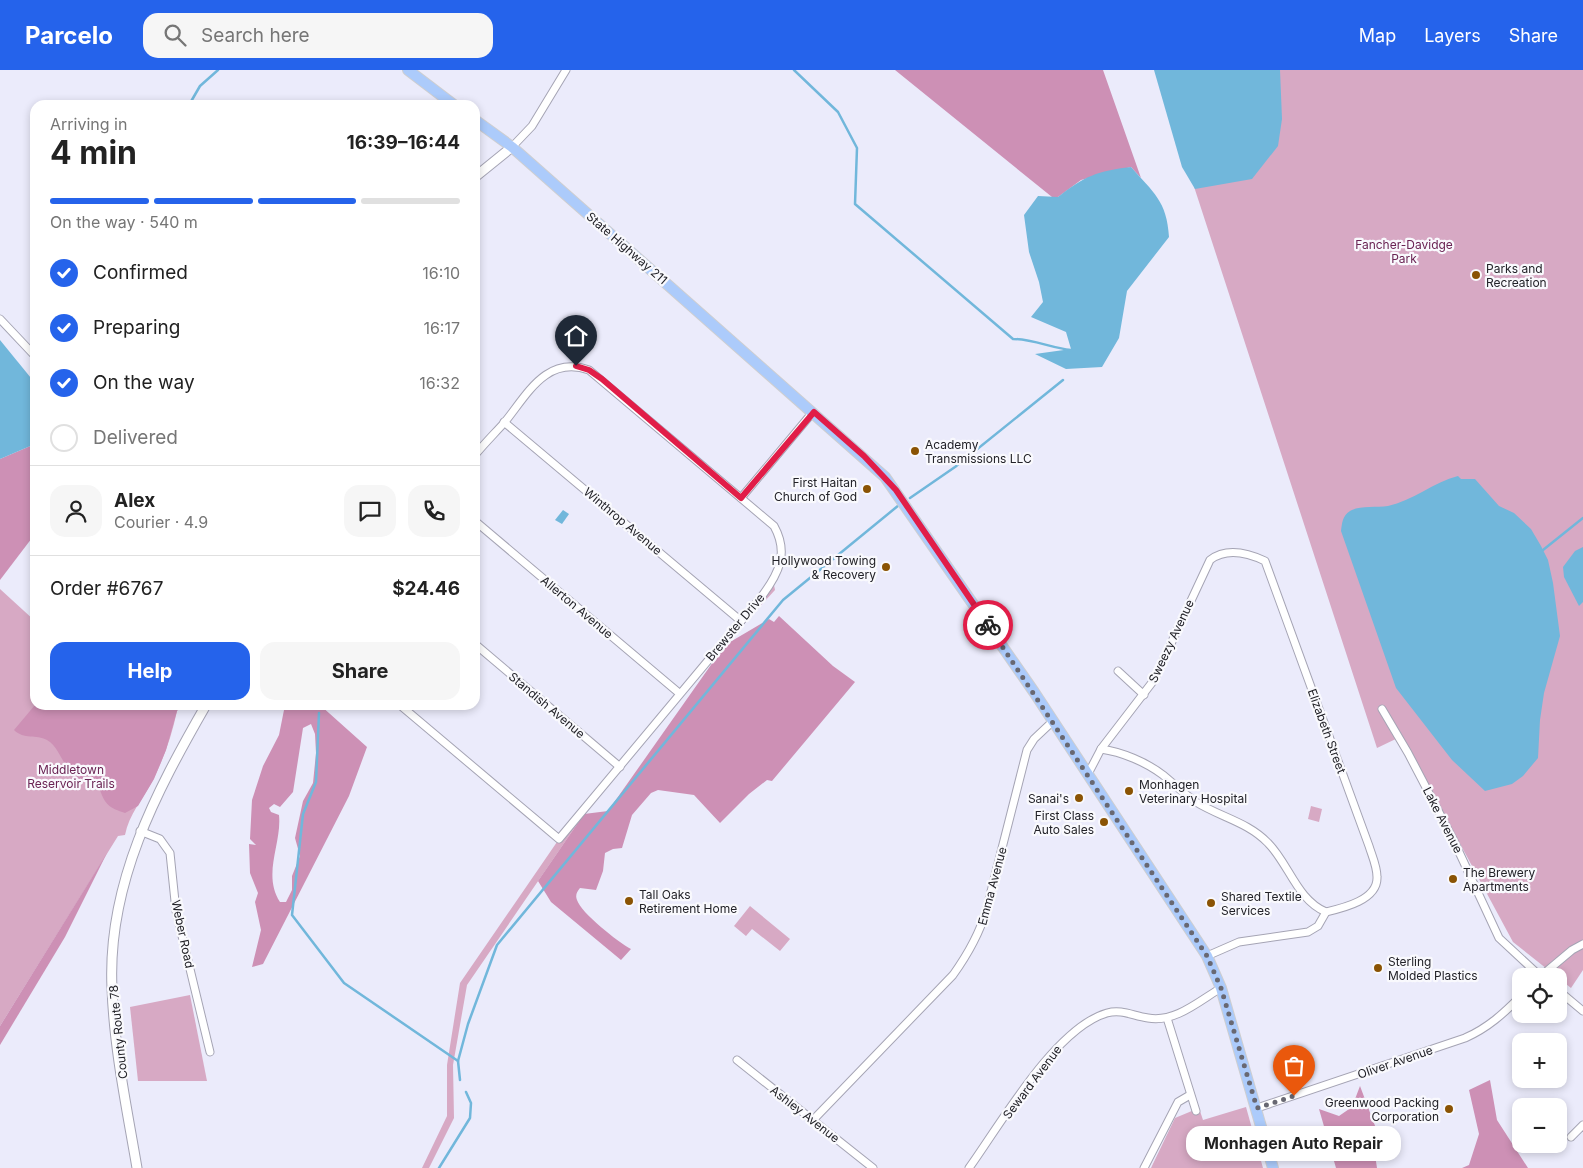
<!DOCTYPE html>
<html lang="en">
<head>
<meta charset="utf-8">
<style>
	:root { --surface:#fff; --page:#f6f6f6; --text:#222; --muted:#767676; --line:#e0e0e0; --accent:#2563eb }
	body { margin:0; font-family:Inter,sans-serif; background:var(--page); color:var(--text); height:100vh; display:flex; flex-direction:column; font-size:19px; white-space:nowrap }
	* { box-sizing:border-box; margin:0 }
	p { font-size:16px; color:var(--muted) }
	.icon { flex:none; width:28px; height:28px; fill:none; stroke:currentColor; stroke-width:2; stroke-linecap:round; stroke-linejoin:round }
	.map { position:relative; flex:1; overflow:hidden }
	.drawer { position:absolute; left:30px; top:30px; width:450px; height:610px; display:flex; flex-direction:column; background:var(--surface); border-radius:15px; box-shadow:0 2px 8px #0003 }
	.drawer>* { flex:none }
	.controls { position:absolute; left:1512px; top:898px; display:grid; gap:10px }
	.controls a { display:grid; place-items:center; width:55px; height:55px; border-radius:10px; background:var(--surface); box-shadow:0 2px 8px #0003; font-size:25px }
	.pin { position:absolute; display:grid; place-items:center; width:42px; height:42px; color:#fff; margin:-51px -21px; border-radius:50% 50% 50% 0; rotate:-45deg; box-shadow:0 0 5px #0007 }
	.pin .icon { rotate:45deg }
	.courier { position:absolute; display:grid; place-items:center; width:50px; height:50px; margin:-25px; border:4px solid #e11d48; border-radius:50%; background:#fff; color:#222; box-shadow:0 1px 6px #0007 }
	.bubble { position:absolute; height:35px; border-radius:15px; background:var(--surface); box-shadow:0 2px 8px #0003; font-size:16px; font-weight:700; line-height:35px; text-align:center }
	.summary em { font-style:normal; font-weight:700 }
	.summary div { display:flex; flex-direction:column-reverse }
	.summary { display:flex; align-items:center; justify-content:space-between; height:85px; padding:0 20px }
	h1 { font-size:32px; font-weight:700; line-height:38px }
	.bar { display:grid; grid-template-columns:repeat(4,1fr); gap:8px 5px; align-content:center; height:60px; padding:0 20px }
	.bar i { height:6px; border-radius:4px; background:var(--line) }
	.bar .on { background:var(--accent) }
	.bar p { grid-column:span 4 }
	.line { display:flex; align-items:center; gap:12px; padding:0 20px; border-top:1px solid var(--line) }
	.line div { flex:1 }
	.round { display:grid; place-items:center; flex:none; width:52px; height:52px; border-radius:15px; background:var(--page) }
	ol { padding:0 20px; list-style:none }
	li { display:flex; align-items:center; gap:15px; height:55px }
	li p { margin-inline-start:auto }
	li .icon { padding:5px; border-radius:50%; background:var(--accent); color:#fff; stroke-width:4 }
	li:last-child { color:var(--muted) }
	li i { width:28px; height:28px; border:2px solid var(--line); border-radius:50% }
	.cta { display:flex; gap:10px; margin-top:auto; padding:10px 20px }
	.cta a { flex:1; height:58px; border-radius:15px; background:var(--accent); color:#fff; font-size:20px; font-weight:700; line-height:58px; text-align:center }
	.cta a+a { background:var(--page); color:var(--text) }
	header { display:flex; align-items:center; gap:30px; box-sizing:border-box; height:70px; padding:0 25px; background:var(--accent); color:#fff }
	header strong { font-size:24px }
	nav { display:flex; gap:28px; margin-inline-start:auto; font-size:18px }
	.search { width:350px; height:45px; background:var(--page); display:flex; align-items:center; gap:12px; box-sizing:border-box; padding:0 18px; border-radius:15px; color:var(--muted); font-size:19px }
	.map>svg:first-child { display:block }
	.green { fill:#d7a9c4 }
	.forest { fill:#cd90b5; fill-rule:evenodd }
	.water { fill:#71b7db }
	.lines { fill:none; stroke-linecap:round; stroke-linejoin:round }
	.stream { stroke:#71b7db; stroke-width:2.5 }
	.minor-casing { stroke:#a5a4b4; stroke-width:9 }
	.tertiary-casing { stroke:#a5a4b4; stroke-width:11 }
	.primary-casing { stroke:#ceced0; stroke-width:12 }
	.minor { stroke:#fff; stroke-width:7 }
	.tertiary { stroke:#fff; stroke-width:9 }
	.primary { stroke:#accbfb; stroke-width:10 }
	.done { stroke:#686872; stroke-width:5; stroke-dasharray:0 9 }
	.route { stroke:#e11d48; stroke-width:6 }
	.poi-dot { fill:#8a5304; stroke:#f9f9fd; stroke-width:2 }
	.labels { text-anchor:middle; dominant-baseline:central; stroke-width:4.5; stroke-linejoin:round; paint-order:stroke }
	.park-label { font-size:12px; fill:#6a2353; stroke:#f9f9fd }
	.street-label { font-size:12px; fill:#222228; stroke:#f9f9fd }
	.poi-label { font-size:12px; fill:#222228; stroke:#f9f9fd; text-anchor:start }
</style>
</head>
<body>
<header>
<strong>Parcelo</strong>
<div class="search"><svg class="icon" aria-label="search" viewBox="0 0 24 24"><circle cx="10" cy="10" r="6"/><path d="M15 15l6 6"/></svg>Search here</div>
<nav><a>Map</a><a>Layers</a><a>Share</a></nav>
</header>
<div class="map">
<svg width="1583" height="1098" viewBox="0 0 1583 1098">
	<rect width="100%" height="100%" fill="#ebebfb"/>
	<!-- green -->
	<g class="green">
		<path d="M1156,0H1583V900L1571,918L1513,872L1402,666L1377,678Z"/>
		<path d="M774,515L775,520L725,575L584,744L467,915L453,995L454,1048L429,1098H422L447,1046V995L460,913L579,740L719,571L770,516Z"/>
		<path d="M0,519L35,551V635H181L177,641C172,665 164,688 153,710C143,729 129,744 125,765L118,766L0,956Z"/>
		<path d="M1311,736L1322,739L1319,752L1308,749Z"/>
		<path d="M750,836L790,869L780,881L752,859L746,866L734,856Z"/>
		<path d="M190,925L207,1011H138L130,937Z"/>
		<path d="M1246,1037L1263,1098H1151L1175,1048L1199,1038L1203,1050Z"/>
	</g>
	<!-- forest -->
	<g class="forest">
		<path d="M895,0H1103L1141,108L1131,97L1081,110L1058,127H1052Z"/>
		<path d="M35,374V464L0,510V389Z"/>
		<path d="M779,546L833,596L855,612L772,711L767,710L749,724L720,753L694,725L658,720L651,723L632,745L622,778L613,779L605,783L603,801L596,820L580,818C577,822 575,825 577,830C581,843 618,872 631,879L621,890L551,832L538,811L584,744L608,741L725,575L769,549L774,552Z"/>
		<path d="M35,635H181L177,641L166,680L154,709L138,736L125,743C110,738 105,735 100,720C87,716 75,707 66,695C60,687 57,676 47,670C36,664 24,670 14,660Z"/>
		<path d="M285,635H320L367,677L349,726L263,894L252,897L261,860L255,832L258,823L250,803L249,774L256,775L250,769L252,730L263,696L279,665ZM311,654L315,664L316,683L313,713L303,731L295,768L300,786L292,806V820L286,832H280C262,804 282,774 279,745L271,742L269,738L274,734L280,737L293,722L303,658Z"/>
		<path d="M107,783L65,867L0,975V956Z"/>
		<path d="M1490,1010L1497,1050L1528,1098H1462L1469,1095L1479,1064L1469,1020Z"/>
		<path d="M1360,1016L1383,1077L1375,1085L1377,1098H1336L1319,1039L1339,1046L1352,1037Z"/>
	</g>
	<!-- water -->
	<g class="water">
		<path d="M1154,0H1280L1282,49L1278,76L1252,109L1195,119L1182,97Z"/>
		<path d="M1131,97C1153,122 1167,131 1169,167L1127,221L1119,268L1102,297L1066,299L1035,284L1071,279L1066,262L1031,247L1043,232L1039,212L1029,182L1024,145L1038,126L1058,127C1085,106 1097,101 1131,97Z"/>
		<path d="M0,270L35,313V374L0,389Z"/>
		<path d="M1458,406L1461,409H1475L1499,436L1514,443L1531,459L1541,476L1548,490L1553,513L1560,566L1544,623L1540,650L1538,688L1523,706L1512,714L1485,721L1452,690L1396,618L1341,461C1342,454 1342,446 1350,441C1360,435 1376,438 1388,436C1412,431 1434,412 1458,406Z"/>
		<path d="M563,440L569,444L562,454L555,450Z"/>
		<path d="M1583,477V532L1579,536L1564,507L1563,497L1575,481Z"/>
	</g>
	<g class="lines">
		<!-- stream -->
		<g class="stream">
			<path d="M794,0L838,42L857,78L855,134L1013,269C1033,269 1051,278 1071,280"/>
			<path d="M189,35L200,16L218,0"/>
			<path d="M910,428L955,397L1063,310"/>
			<path d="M1543,480L1583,448"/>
			<path d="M319,643L316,712L303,744L292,845L344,913L458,991"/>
			<path d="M460,1010L458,991L468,954L497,875L783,530L899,435"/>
			<path d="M439,1098L470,1048L471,1033L466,1022"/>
		</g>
		<defs>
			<g id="minor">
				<path d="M512,77L532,56L566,0"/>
				<path d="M0,249L35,286"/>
				<path d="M504,352L741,551"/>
				<path d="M741,428L813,342"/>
				<path d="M475,451L679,623"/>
				<path d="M475,574L620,697"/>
				<path d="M1118,601L1144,625"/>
				<path d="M400,635L559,769L762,526C779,503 789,483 774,456L589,300C546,285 527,325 504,353C494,364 484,374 475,385"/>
				<path d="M1382,639L1408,683L1453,769L1499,868L1540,906"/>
				<path d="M1101,679C1122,682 1146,692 1163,705C1174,714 1184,724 1196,732C1220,747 1248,752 1268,773C1289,794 1297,830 1326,842"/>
				<path d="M1088,704L1101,679L1154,610L1210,490C1227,477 1248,483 1265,491L1369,776C1372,786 1377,796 1377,807C1378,830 1343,838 1326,842L1318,856L1308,862L1239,872L1207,886"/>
				<path d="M140,761L160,769L170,783L176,841L210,982"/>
				<path d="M1541,906L1572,880L1583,874"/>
				<path d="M1559,921L1583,941"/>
				<path d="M1167,948L1196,1041"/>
				<path d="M737,990L873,1098"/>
				<path d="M1257,1038L1465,968C1488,958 1504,943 1521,926"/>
				<path d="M814,1049L953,905C968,884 979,865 986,841L1027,680L1034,669L1052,652"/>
				<path d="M1571,1067L1583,1055"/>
				<path d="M969,1098C1000,1055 1055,958 1107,943C1122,939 1133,946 1148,948C1175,953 1199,931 1221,918"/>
				<path d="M1144,1098L1178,1032L1190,1025"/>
			</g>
			<g id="tertiary">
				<path d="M475,107L512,77"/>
				<path d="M137,1098C127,1039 114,978 112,918C107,814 156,722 206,635"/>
			</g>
			<g id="primary">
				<path d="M408,0L454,35"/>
				<path d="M475,50L512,77L885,407L1034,622L1207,886L1221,918L1273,1098"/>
			</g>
		</defs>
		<!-- minor casing -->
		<use href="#minor" class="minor-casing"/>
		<!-- tertiary casing -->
		<use href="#tertiary" class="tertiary-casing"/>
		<!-- primary casing -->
		<use href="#primary" class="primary-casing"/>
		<!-- minor -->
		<use href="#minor" class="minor"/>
		<!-- tertiary -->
		<use href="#tertiary" class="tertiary"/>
		<!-- primary -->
		<use href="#primary" class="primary"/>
	</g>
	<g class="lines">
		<!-- done -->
		<path class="done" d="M988,555L1207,886L1221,918L1257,1038L1294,1026"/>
		<!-- route -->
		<path class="route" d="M576,296L589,300L602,309L741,428L814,342L864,386L896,420L988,555"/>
	</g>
	<!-- markers -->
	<g class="poi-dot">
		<circle cx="1476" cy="205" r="5"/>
		<circle cx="915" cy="381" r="5"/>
		<circle cx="867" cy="419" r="5"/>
		<circle cx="886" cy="497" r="5"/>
		<circle cx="1129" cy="721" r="5"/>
		<circle cx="1079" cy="728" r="5"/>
		<circle cx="1104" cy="752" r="5"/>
		<circle cx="1453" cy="809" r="5"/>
		<circle cx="629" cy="831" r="5"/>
		<circle cx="1211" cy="833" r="5"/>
		<circle cx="1378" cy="898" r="5"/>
		<circle cx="1449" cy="1039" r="5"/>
	</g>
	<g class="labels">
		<!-- park labels -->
		<g class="park-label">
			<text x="1404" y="174">Fancher-Davidge<tspan x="1404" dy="14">Park</tspan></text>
			<text x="71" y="699">Middletown<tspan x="71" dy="14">Reservoir Trails</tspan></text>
		</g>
		<!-- street labels -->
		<g class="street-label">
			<text transform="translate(627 178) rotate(41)">State Highway 211</text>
			<text transform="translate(623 451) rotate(40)">Winthrop Avenue</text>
			<text transform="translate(577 537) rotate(40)">Allerton Avenue</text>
			<text transform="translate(735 557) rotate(-50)">Brewster Drive</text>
			<text transform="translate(1171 571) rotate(-65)">Sweezy Avenue</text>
			<text transform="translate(547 635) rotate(40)">Standish Avenue</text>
			<text transform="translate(1327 661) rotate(70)">Elizabeth Street</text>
			<text transform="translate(1443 750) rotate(63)">Lake Avenue</text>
			<text transform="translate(992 816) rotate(-75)">Emma Avenue</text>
			<text transform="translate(183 864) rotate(78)">Weber Road</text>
			<text transform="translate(118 962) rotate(-96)">County Route 78</text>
			<text transform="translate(1395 992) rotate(-19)">Oliver Avenue</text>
			<text transform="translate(1032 1012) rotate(-53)">Seward Avenue</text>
			<text transform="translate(805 1044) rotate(38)">Ashley Avenue</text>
		</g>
		<!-- poi labels -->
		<g class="poi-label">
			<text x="1486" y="198">Parks and<tspan x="1486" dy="14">Recreation</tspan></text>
			<text x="925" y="374">Academy<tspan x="925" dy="14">Transmissions LLC</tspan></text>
			<text x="857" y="412" text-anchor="end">First Haitan<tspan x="857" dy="14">Church of God</tspan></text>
			<text x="876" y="490" text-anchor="end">Hollywood Towing<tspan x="876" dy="14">&amp; Recovery</tspan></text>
			<text x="1139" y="714">Monhagen<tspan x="1139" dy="14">Veterinary Hospital</tspan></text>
			<text x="1069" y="728" text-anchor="end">Sanai's</text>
			<text x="1094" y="745" text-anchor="end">First Class<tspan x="1094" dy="14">Auto Sales</tspan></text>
			<text x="1463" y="802">The Brewery<tspan x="1463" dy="14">Apartments</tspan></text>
			<text x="639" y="824">Tall Oaks<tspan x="639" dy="14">Retirement Home</tspan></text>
			<text x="1221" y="826">Shared Textile<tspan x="1221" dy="14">Services</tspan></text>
			<text x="1388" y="891">Sterling<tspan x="1388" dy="14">Molded Plastics</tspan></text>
			<text x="1439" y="1032" text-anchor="end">Greenwood Packing<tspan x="1439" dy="14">Corporation</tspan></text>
		</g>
	</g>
</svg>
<div class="controls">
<a><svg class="icon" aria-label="locate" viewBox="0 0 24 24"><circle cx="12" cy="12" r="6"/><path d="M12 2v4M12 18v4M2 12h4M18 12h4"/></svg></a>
<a>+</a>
<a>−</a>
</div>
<div class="pin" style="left:1294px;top:1026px;background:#ea580c"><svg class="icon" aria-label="bag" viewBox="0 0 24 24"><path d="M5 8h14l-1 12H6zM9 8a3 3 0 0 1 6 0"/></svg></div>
<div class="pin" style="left:576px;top:296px;background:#1f2937"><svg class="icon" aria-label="home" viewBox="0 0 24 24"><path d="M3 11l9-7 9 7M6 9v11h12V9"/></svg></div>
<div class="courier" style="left:988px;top:555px"><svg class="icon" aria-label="bike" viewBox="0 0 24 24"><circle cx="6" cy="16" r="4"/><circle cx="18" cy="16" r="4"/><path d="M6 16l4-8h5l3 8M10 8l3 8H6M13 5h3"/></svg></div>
<div class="bubble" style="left:1186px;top:1056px;width:215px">Monhagen Auto Repair</div>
<section class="drawer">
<div class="summary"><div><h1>4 min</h1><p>Arriving in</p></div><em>16:39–16:44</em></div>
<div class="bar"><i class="on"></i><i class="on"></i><i class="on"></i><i></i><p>On the way · 540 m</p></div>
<ol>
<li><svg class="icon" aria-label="check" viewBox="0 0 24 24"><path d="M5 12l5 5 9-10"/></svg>Confirmed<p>16:10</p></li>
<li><svg class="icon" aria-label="check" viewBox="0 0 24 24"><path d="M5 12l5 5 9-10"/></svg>Preparing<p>16:17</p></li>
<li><svg class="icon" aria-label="check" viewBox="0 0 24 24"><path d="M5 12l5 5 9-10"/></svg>On the way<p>16:32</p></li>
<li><i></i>Delivered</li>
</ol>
<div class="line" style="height:90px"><a class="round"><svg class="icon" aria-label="person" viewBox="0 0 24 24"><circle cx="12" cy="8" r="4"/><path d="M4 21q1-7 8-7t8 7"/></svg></a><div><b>Alex</b><p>Courier · 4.9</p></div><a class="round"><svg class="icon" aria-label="chat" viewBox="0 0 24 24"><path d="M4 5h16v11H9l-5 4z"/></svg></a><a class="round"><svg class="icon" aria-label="phone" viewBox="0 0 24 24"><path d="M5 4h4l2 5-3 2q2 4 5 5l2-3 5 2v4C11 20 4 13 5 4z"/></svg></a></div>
<div class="line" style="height:65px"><div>Order #6767</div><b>$24.46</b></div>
<div class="cta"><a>Help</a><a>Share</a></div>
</section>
</div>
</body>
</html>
